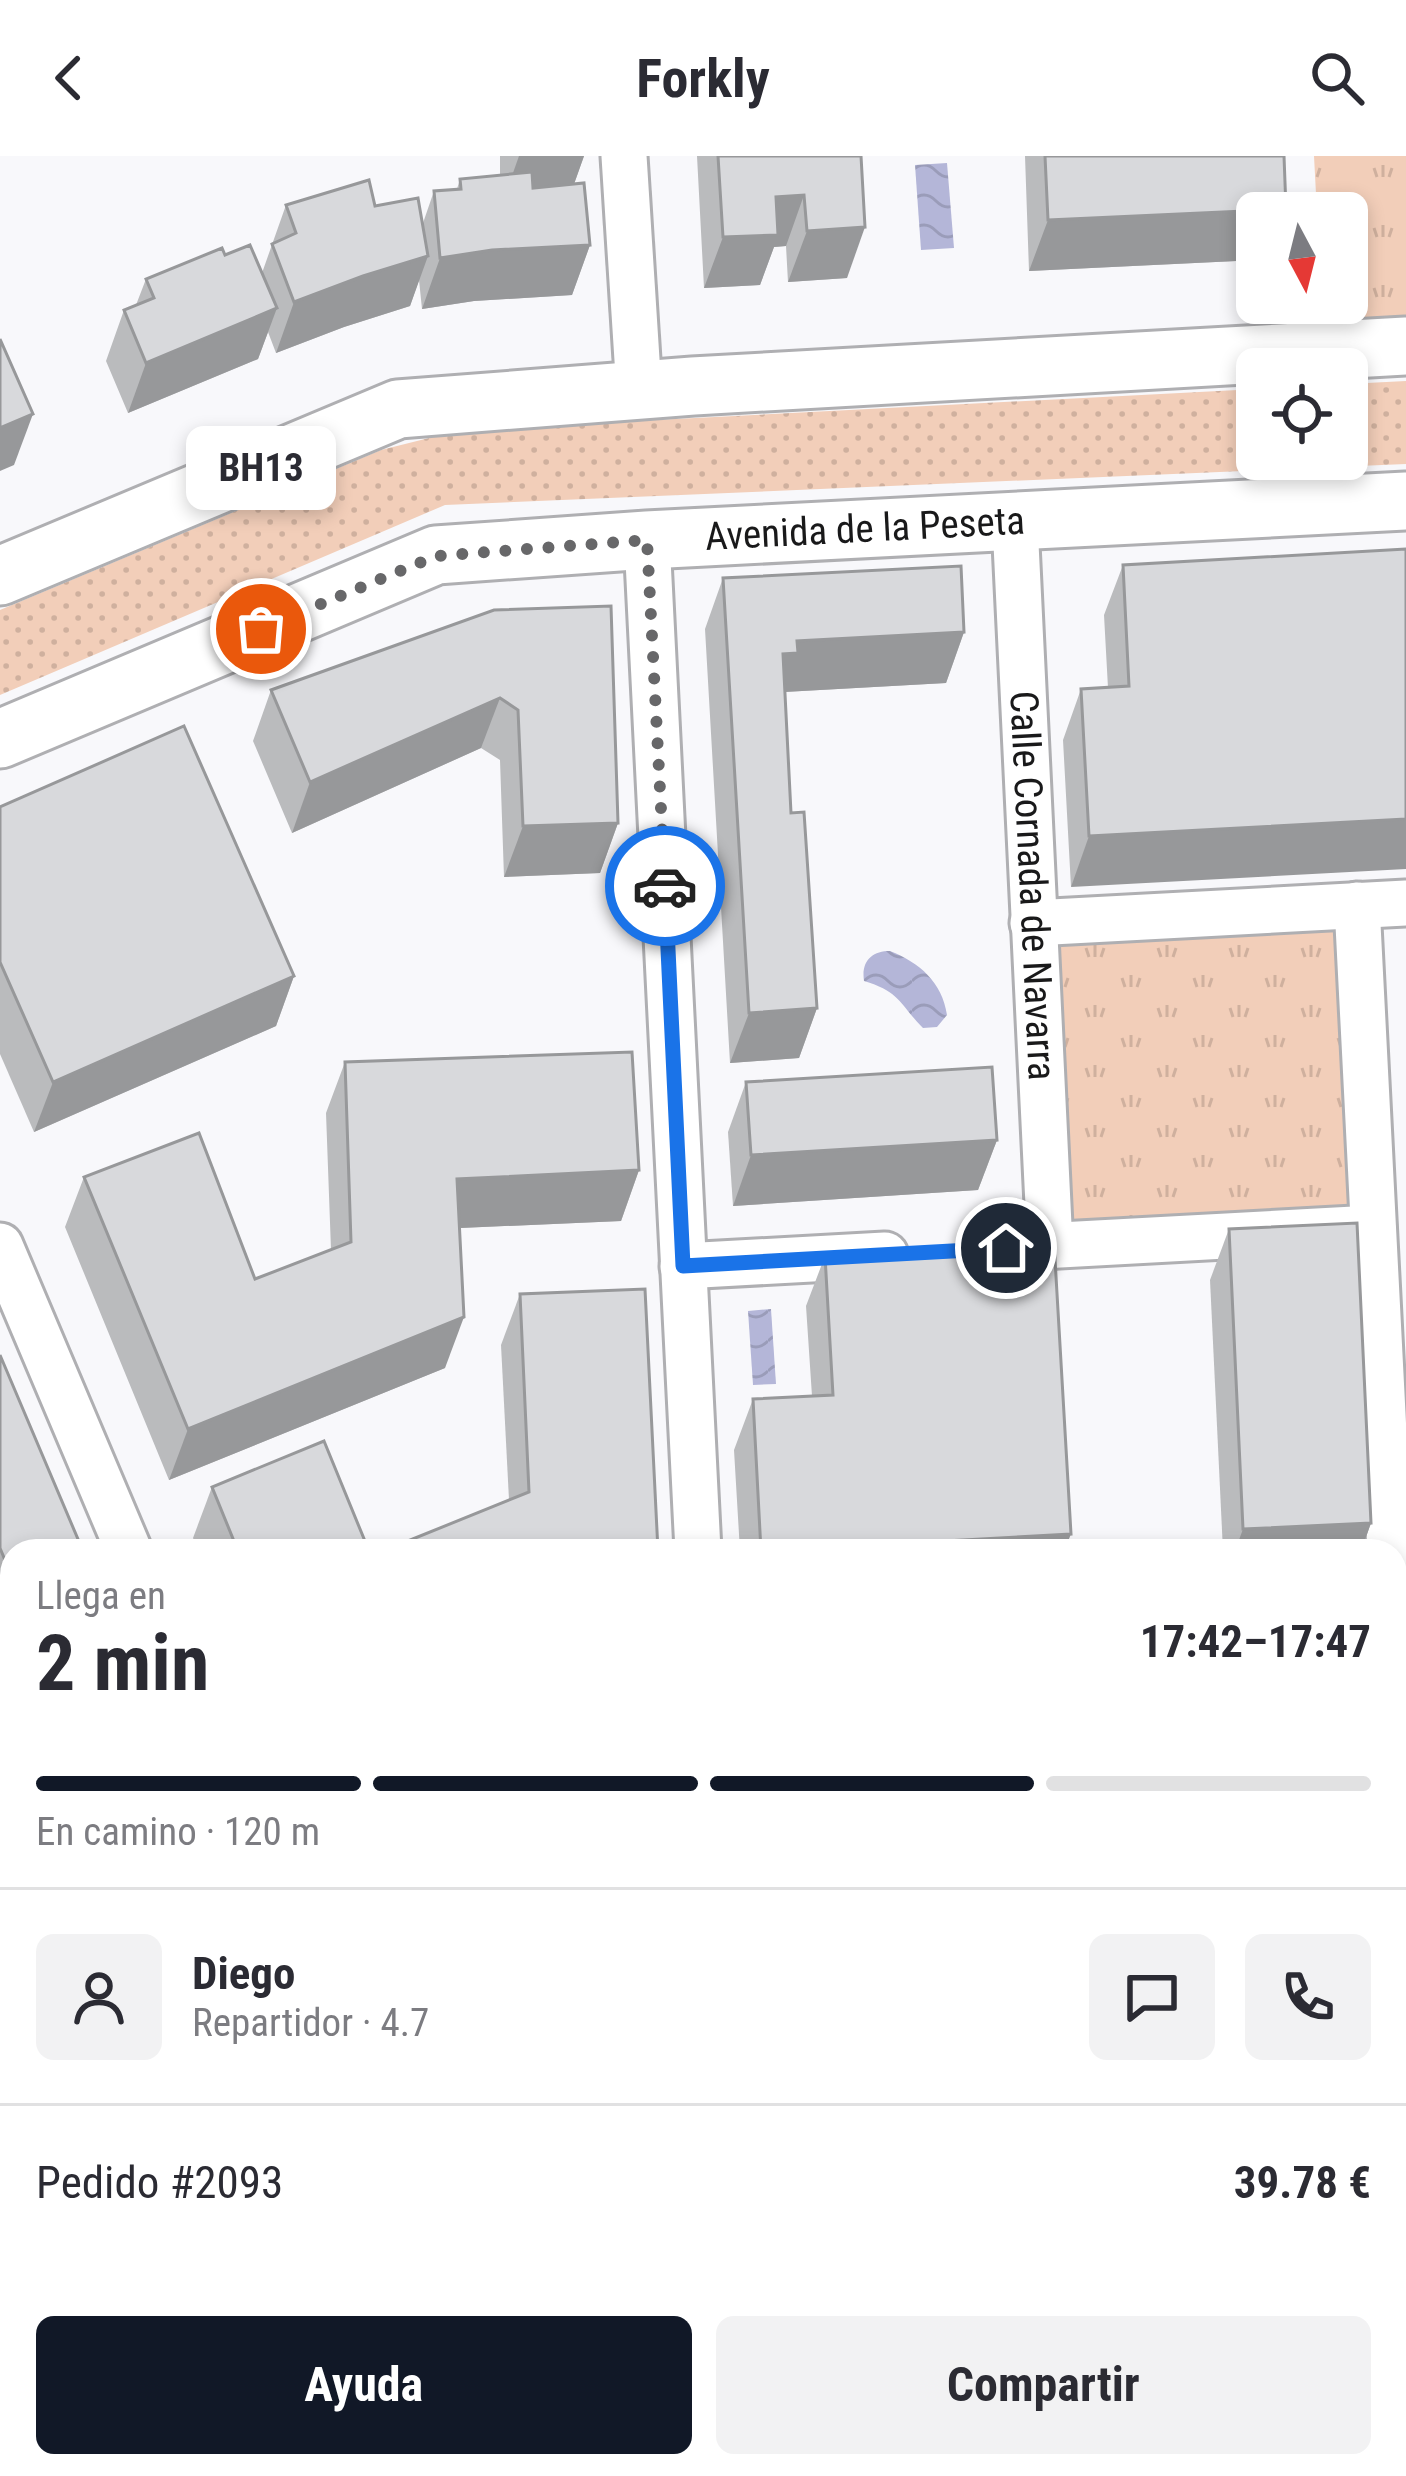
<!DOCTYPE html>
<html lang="es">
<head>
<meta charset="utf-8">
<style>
	:root { --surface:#fff; --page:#f2f2f3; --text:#2b2b33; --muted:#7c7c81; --line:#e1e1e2; --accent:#111827 }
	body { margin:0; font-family:"Roboto Condensed",sans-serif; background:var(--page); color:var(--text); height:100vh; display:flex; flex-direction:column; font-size:45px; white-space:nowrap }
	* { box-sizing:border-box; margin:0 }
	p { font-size:39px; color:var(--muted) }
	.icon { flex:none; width:66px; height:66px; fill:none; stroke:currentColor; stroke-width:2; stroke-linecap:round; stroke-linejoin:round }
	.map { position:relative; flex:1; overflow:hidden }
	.drawer { position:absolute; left:0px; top:1383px; width:1407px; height:939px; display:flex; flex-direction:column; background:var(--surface); border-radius:36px 36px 0 0; box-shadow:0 6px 18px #0003 }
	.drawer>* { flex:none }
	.needle { width:78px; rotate:173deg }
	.tools { position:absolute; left:1236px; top:36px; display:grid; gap:24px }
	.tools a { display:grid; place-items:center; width:132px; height:132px; border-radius:18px; background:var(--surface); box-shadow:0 6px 18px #0003; font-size:60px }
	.pin { position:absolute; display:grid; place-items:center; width:102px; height:102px; color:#fff; margin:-51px; border:6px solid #fff; border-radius:50%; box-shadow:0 3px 12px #0007 }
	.courier { position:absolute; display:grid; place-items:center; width:120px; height:120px; margin:-60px; border:9px solid #1a73e8; border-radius:50%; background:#fff; color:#222; box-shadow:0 3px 15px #0007 }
	.bubble { position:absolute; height:84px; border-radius:18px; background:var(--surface); box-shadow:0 6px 18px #0003; font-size:39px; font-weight:700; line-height:84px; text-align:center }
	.overview em { font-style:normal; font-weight:700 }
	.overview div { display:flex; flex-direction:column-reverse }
	.overview { display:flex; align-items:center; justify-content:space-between; height:204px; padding:0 36px }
	h1 { font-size:78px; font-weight:700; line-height:90px }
	.bar { display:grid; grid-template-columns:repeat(4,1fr); gap:18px 12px; align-content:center; height:144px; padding:0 36px }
	.bar i { height:15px; border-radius:9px; background:var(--line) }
	.bar .on { background:var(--accent) }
	.bar p { grid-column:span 4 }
	.line { display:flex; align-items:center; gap:30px; padding:0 36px; border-top:3px solid var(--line) }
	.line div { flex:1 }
	.round { display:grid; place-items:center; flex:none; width:126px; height:126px; border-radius:18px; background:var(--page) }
	.primary-button { display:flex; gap:24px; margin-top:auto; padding:24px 36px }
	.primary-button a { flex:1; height:138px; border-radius:18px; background:var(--accent); color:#fff; font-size:48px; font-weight:700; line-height:138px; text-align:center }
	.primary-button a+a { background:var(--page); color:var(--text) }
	header { display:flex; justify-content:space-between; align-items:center; height:156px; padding:0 36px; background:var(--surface); font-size:54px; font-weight:700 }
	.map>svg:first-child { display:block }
	.park { fill:url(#park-tufts) }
	.garden { fill:url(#garden-dots) }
	.water { fill:url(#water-waves) }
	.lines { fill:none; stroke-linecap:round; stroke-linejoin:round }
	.minor-casing { stroke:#afafb2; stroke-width:51 }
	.tertiary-casing { stroke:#afafb2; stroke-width:63 }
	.minor { stroke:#fff; stroke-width:45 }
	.tertiary { stroke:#fff; stroke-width:57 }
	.wall { fill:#babbbd }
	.shaded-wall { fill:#97989a }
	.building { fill:#d8d9dc; stroke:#97989a; stroke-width:3 }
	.done { stroke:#676769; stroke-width:12; stroke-dasharray:0 21.6 }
	.route { stroke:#1a73e8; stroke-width:15 }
	.labels { text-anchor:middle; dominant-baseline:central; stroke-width:10; stroke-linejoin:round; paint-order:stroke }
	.street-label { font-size:39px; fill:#19191a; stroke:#fff }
</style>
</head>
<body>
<header><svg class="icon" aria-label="back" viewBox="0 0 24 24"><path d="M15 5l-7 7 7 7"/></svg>Forkly<svg class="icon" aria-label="search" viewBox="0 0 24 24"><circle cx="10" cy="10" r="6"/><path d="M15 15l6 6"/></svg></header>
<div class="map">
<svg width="1406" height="2320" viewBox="0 0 1406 2320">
	<defs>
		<pattern id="park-tufts" width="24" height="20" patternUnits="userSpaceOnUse" patternTransform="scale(3)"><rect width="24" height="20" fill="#f2ceb9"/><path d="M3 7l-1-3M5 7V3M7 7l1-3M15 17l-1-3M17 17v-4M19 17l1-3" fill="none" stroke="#cfb09e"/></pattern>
		<pattern id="garden-dots" width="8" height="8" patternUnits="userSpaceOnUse" patternTransform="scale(3)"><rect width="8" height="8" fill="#f2ceb9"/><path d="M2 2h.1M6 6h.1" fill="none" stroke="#cfb09e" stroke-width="1.8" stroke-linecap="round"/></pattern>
		<pattern id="water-waves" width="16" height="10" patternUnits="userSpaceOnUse" patternTransform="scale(3)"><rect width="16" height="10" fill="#b4b6d8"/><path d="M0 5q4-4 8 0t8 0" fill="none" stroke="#9a9cb9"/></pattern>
	</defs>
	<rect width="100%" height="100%" fill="#f8f8fb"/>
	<!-- park -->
	<g class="park">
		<path d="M1314,0H1406V190L1325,194L1322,147H1347V57H1317Z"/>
		<path d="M1357,749L1373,1072L1050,1090L1033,767Z"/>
		<path d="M1406,2142V2320H432L443,2310H1395V2143Z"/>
	</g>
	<!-- garden -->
	<path class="garden" d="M1406,225V308L445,349L0,539V454L381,294L461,274L1257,233V303H1347V228Z"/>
	<!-- water -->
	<g class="water">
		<path d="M947,7L954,92L921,94L915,9Z"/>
		<path d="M890,795C920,807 942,826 947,859L937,871L923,872C899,848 901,836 864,825C861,805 872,795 890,795Z"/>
		<path d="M771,1153L776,1228L753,1229L748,1155Z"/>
	</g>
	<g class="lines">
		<defs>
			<g id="minor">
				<path d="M624,0L639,235"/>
				<path id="s1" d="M1015,367L1050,1090"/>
				<path d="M647,384L698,1395"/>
				<path d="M1357,749L1390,1395"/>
				<path d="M1033,767L1406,747"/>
				<path d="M0,1090L129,1395"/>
				<path d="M1023,1091L1373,1072"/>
				<path d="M683,1110L885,1099"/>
				<path d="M1395,1442H1406"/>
				<path d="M0,1775L12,1769"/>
				<path d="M1395,1815L1406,1814"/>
				<path d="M1395,2091H1406"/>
				<path d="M282,2310L283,2320"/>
				<path d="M746,2310L747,2320"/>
				<path d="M1146,2310L1147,2320"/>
			</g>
			<g id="tertiary">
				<path d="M0,420L398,253L693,230L1406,190"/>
				<path id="s2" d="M0,583L436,399L647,384L1406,345"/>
			</g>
		</defs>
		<!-- minor casing -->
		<use href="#minor" class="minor-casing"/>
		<!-- tertiary casing -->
		<use href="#tertiary" class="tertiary-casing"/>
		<!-- minor -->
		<use href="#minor" class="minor"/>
		<!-- tertiary -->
		<use href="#tertiary" class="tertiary"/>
	</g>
	<!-- wall -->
	<g class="wall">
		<path d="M500,0H584L574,28L590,89L572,139L474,145L422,153L419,124L410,150L344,171L276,197L268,176L258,203L128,257L106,205L124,154L136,149L146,123L262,117L286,49L375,50L423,67L434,35L457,33L460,23L500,19Z"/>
		<path d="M697,0H861L847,122L788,126L786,90L774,91L760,129L704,132Z"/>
		<path d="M1025,0H1284L1286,53L1285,57H1257V104L1029,115Z"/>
		<path d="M1406,393L1071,731L1063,584L1081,533L1108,532L1104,459L1123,409Z"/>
		<path d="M723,422L964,476L946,527L784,536L791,657L817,852L799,902L730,907L705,473Z"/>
		<path d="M494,454L618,667L600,717L504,721L500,604L481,592L292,677L253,585L271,534Z"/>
		<path d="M0,651L294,820L276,870L34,976L0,898Z"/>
		<path d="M345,906L639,1014L621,1065L459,1072L445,1212L169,1324L65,1071L84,1021L255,1123L331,1094L326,957Z"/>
		<path d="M746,926L997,984L978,1034L733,1050L728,976Z"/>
		<path d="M1229,1073L1371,1367L1361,1395H1223L1210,1124Z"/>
		<path d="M825,1100L1064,1395H740L734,1294L753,1243L812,1240L806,1150Z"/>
		<path d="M520,1138L658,1395L509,1344L501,1189Z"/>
		<path d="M0,1199L12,1395V1515L0,1486Z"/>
		<path d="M212,1331L369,1395H199L193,1382Z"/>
	</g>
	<!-- shaded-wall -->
	<g class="shaded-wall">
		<path d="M519,0H584L568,45L502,48Z"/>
		<path d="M804,39L786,90L774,91L760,129L704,132L723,81L776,41Z"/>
		<path d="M1286,53L1285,57H1257V104L1029,115L1048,64Z"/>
		<path d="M865,71L847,122L788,126L807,75Z"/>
		<path d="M590,89L572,139L474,145L422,153L440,102L492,94Z"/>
		<path d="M428,100L410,150L344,171L276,197L294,146L363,120Z"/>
		<path d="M277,152L258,203L128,257L146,207Z"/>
		<path d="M33,258L14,309L0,315V272Z"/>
		<path d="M964,476L946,527L784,536L783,498L797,485Z"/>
		<path d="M500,542L481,592L292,677L310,626Z"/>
		<path d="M1406,663V713L1071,731L1089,680Z"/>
		<path d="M618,667L600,717L504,721L523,670Z"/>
		<path d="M294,820L276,870L34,976L53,926Z"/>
		<path d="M817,852L799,902L730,907L749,857Z"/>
		<path d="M997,984L978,1034L733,1050L751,999Z"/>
		<path d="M639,1014L621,1065L438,1073L457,1023Z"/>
		<path d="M464,1161L445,1212L169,1324L188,1273Z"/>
		<path d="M1371,1367L1361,1395H1235L1243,1373Z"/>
		<path d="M1071,1378L1064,1395H786Z"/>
		<path d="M12,1670V1713L0,1718V1675Z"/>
		<path d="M1406,1708V1753L1397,1754L1395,1758V1709Z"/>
		<path d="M1395,2253H1406V2289L1395,2290Z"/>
	</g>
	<!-- building -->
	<g class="building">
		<path d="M718,0H861L865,71L807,75L804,39L776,41L778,79L723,81Z"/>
		<path d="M1045,0H1284L1286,53L1048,64Z"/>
		<path d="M532,16L533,32L584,27L590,89L492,94L440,102L434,35L461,33L460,23Z"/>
		<path d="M369,24L375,50L418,42L428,100L363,120L294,146L272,88L296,77L286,49Z"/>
		<path d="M250,89L277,152L146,207L124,154L154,142L146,123L222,92L225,99Z"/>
		<path d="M0,183L33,258L0,272Z"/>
		<path d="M1406,393V663L1089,680L1081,533L1129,530L1123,409Z"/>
		<path d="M961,410L964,476L797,485L798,497L783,498L791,657L804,656L817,852L749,857L723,422Z"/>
		<path d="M611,450L618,667L523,670L518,554L500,542L310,626L271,534L494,454Z"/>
		<path d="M184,570L294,820L53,926L0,806V651Z"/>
		<path d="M632,896L639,1014L457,1023L464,1161L188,1273L84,1021L199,977L255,1123L351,1086L345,906Z"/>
		<path d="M992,911L997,984L751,999L746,926Z"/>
		<path d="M1357,1067L1371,1367L1243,1373L1229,1073Z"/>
		<path d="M1054,1086L1071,1378L761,1395L753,1243L833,1239L825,1100Z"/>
		<path d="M645,1133L658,1395H383L529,1336L520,1138Z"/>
		<path d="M0,1199L83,1395H12V1421L0,1392Z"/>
		<path d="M324,1285L369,1395H238L212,1331Z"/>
		<path d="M12,1588V1670L0,1675V1593Z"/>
		<path d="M1395,1630H1399L1400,1634H1406V1708L1395,1709Z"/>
		<path d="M1406,2162V2253H1395V2163Z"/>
	</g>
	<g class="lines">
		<!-- done -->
		<path class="done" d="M261,473L436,400L647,384L665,730"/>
		<!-- route -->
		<path class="route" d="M665,730L683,1110L1006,1092"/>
	</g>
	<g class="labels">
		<!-- street labels -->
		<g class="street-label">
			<text stroke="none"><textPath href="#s2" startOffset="903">Avenida de la Peseta</textPath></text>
			<text stroke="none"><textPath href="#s1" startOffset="363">Calle Cornada de Navarra</textPath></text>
		</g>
	</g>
</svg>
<div class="tools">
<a><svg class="needle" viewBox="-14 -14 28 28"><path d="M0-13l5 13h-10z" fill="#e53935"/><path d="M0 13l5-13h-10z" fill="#7c7c81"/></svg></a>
<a><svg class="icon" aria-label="locate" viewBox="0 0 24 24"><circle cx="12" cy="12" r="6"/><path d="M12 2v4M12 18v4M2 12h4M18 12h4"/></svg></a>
</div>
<div class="pin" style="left:261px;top:473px;background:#ea580c"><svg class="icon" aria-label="bag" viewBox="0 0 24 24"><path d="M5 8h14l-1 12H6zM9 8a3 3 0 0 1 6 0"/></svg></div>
<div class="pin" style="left:1006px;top:1092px;background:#1f2937"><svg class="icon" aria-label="home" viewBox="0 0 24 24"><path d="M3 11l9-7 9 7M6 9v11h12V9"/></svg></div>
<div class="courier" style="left:665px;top:730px"><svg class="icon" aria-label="car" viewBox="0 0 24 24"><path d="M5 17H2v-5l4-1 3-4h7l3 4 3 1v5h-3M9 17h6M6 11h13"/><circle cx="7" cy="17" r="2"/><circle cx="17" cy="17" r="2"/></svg></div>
<div class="bubble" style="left:186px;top:270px;width:150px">BH13</div>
<section class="drawer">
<div class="overview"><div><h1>2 min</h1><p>Llega en</p></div><em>17:42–17:47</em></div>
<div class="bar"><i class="on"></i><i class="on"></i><i class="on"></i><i></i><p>En camino · 120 m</p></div>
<div class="line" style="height:216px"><a class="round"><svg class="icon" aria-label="person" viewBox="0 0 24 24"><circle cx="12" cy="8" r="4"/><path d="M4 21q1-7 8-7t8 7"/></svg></a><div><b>Diego</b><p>Repartidor · 4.7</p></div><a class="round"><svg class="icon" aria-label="chat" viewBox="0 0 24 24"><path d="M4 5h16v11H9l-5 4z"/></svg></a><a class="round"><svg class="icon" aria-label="phone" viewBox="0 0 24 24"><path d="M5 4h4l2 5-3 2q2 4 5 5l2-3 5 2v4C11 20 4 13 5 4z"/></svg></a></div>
<div class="line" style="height:156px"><div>Pedido #2093</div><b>39.78 €</b></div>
<div class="primary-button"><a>Ayuda</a><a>Compartir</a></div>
</section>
</div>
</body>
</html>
